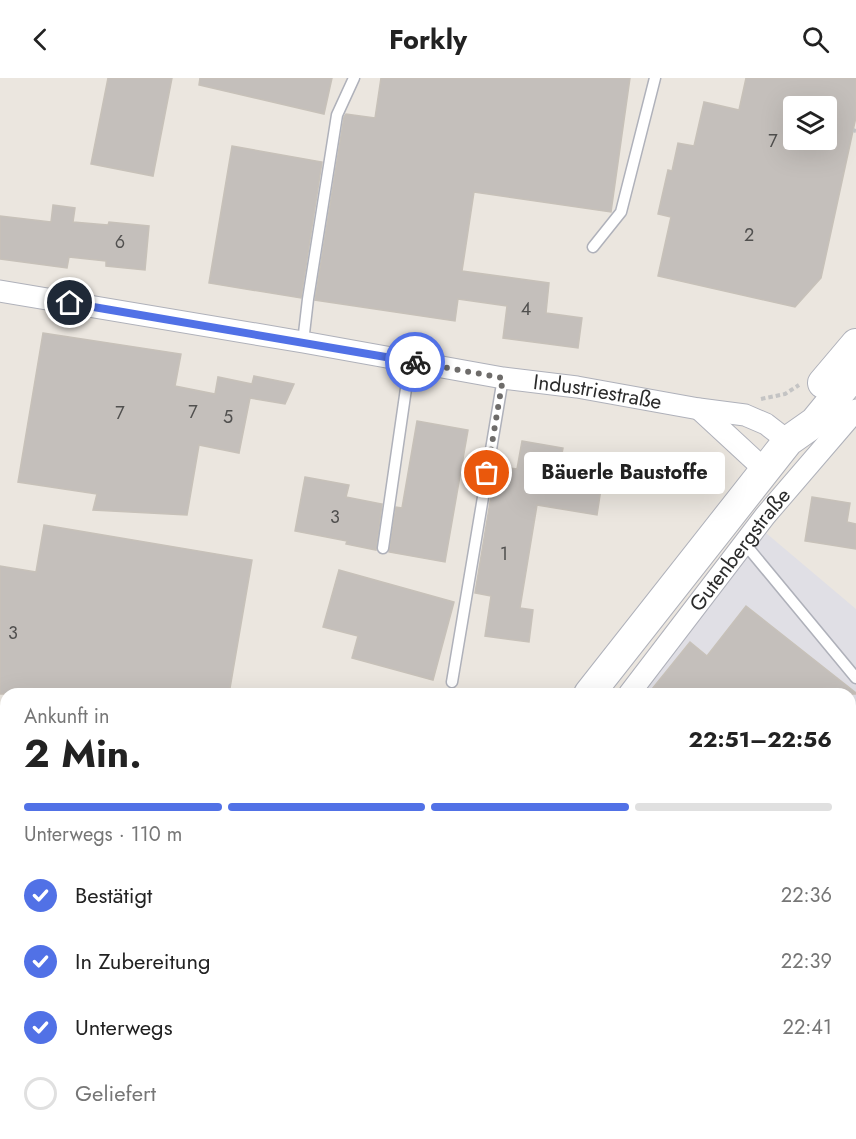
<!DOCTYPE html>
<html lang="de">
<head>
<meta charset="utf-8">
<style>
	:root { --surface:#fff; --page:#f2f2f2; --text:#222; --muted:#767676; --line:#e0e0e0; --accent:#5171e6 }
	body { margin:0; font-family:Jost,sans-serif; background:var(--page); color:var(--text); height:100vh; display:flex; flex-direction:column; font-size:22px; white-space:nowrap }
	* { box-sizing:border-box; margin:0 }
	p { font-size:20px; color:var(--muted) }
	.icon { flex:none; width:33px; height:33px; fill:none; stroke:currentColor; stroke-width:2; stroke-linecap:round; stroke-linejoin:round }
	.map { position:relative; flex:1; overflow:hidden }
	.side { position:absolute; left:0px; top:610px; width:856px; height:452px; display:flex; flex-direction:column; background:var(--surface); border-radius:18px 18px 0 0; box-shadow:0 6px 24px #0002 }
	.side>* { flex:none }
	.tools { position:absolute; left:783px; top:18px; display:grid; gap:12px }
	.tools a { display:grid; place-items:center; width:54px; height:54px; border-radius:6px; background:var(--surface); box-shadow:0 6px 24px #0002; font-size:30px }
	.pin { position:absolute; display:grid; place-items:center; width:51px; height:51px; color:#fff; margin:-26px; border:3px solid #fff; border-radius:50%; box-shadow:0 2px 6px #0007 }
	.courier { position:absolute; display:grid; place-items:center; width:60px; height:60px; margin:-30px; border:4px solid #5171e6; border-radius:50%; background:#fff; color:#222; box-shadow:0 2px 8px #0007 }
	.bubble { position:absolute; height:42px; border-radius:6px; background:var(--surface); box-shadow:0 6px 24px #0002; font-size:20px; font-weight:700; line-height:42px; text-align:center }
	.summary em { font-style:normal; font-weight:700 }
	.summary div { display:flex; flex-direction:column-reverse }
	.summary { display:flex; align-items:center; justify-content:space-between; height:102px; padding:0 24px }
	h1 { font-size:39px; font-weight:700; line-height:45px }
	.bar { display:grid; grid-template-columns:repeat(4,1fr); gap:9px 6px; align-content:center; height:72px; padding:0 24px }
	.bar i { height:8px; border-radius:4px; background:var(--line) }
	.bar .current { background:var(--accent) }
	.bar p { grid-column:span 4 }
	ol { padding:0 24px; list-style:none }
	li { display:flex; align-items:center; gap:18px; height:66px }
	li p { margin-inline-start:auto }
	li .icon { padding:6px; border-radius:50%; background:var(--accent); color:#fff; stroke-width:4 }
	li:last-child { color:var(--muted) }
	li i { width:33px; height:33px; border:3px solid var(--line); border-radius:50% }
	header { display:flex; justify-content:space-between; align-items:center; height:78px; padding:0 24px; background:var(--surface); font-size:27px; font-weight:700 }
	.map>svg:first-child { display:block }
	.industrial { fill:#e0dfe5 }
	.green { fill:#b7dca1 }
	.building { fill:#c4bfbb; stroke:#c7c1b9; stroke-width:1.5; fill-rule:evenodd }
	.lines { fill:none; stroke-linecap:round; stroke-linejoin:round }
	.lane-casing { stroke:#afb1ba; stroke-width:13 }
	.street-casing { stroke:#afb1ba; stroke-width:23 }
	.secondary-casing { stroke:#afb1ba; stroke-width:32 }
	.path { stroke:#c4c4c4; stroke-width:4; stroke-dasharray:4.5 3; stroke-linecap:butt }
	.lane { stroke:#fff; stroke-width:10 }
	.street { stroke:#fff; stroke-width:21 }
	.secondary { stroke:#fff; stroke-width:30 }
	.done { stroke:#6e6c6a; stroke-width:6; stroke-dasharray:0 10.8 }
	.route { stroke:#5171e6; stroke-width:8 }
	.labels { text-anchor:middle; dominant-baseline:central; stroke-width:5; stroke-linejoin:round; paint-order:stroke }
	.number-label { font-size:18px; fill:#51504f }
	.street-label { font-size:21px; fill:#2b2b2b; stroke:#fff }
</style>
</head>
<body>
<header><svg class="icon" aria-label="back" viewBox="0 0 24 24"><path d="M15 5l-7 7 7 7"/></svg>Forkly<svg class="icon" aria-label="search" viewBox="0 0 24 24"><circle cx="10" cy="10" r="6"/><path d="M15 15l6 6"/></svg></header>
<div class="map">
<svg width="856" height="1061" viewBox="0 0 856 1061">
	<rect width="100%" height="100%" fill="#ebe6df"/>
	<!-- industrial -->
	<g class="industrial">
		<path d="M766,455L856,531V957L851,958L850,616H638Z"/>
		<path d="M290,1056H656L652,1061H287Z"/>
	</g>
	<!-- green -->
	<path class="green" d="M405,1056H565L561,1061H401Z"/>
	<!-- building -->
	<g class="building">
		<path d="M108,0H172L153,98L91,86Z"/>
		<path d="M200,0H332L324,36L199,7Z"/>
		<path d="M381,0H630L611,134L474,114L462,193L549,205L546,235L582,240L578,270L503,260L507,228L458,221L455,243L315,222L344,39L346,36L375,40Z"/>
		<path d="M746,0H856V39L821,200L795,229L658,198L671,139L658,136L668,92L672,93L678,65L694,68L704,24L739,32ZM794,28H826V62H794Z"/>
		<path d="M232,68L322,84L301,220L209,205Z"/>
		<path d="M53,127L75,130L73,144L108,147L109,144L149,148L145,192L106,188V183L69,179L67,190L0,181V138L51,144Z"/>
		<path d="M43,255L181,276L175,308L215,316L218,299L252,306L254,298L294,306L285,326L250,320L239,375L199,367L187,437L93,432L97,416L18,404Z"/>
		<path d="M417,343L468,352L445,484L389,474L396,429L402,430Z"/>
		<path d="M522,363L563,370L558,397L602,404L597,437L537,427L520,530L533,532L529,564L485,558L491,518L475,515L496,388L517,391Z"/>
		<path d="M305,399L349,407L346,419L382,426L376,472L346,466L347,463L295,453Z"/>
		<path d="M812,419L850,425L847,444L856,446V471L805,463Z"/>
		<path d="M44,447L252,482L229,616H0V488L36,494Z"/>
		<path d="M339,492L454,524L433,602L352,580L358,558L323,549Z"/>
		<path d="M746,528L856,615V616H648L690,564L707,578Z"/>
	</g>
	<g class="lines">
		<defs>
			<g id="lane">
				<path d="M593,169L621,134L655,0"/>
				<path d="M303,264L308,221L337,37L354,0"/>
				<path d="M745,466L856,600"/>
				<path d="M383,470L410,283"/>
				<path d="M452,604L503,300"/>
				<path d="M0,887L6,888"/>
				<path d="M0,991H6"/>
				<path d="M598,1061L601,1056"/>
			</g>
			<g id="street">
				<path id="s1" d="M0,213L303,264L503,300L577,309L699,331L745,337L766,346L788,363"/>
				<path d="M699,331L765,392"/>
				<path id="s2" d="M629,616L765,438L856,332"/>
				<path d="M850,969L856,968"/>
				<path d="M364,1061L368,1056"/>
			</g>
			<g id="secondary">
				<path d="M823,305L856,266"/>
				<path d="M589,616L788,363L815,344L856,294"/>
				<path d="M253,1061L256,1056"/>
			</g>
		</defs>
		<!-- lane casing -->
		<use href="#lane" class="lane-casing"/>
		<!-- street casing -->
		<use href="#street" class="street-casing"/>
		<!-- secondary casing -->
		<use href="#secondary" class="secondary-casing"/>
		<!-- path -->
		<g class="path">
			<path d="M853,52L856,53"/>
			<path d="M761,321L785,316L799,307"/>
			<path d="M320,1061L327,1056"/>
		</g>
		<!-- lane -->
		<use href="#lane" class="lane"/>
		<!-- street -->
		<use href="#street" class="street"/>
		<!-- secondary -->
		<use href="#secondary" class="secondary"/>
	</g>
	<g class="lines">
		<!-- done -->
		<path class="done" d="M415,284L503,300L487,395"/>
		<!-- route -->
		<path class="route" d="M70,225L415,284"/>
	</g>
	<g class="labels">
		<!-- number labels -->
		<g class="number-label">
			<text x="773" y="63">7</text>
			<text x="749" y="157">2</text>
			<text x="120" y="164">6</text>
			<text x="526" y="231">4</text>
			<text x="193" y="334">7</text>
			<text x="120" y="335">7</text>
			<text x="228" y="339">5</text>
			<text x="335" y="439">3</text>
			<text x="504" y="476">1</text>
			<text x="13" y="555">3</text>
		</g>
		<!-- street labels -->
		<g class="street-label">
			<text stroke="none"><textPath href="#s1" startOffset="606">Industriestraße</textPath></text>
			<text stroke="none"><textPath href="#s2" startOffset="182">Gutenbergstraße</textPath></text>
		</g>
	</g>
</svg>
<div class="tools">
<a><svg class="icon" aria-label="layers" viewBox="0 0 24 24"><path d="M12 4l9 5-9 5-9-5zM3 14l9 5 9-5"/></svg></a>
</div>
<div class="pin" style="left:487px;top:395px;background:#ea580c"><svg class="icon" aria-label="bag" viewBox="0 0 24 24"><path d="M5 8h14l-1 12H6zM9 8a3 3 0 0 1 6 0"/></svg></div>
<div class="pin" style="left:70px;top:225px;background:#1f2937"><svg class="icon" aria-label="home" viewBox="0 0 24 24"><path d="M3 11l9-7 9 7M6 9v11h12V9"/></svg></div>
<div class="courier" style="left:415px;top:284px"><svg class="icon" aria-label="bike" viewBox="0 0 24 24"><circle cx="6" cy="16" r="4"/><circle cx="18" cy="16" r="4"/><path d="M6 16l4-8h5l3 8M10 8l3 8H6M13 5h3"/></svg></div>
<div class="bubble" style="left:524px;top:374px;width:201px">Bäuerle Baustoffe</div>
<section class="side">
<div class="summary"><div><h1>2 Min.</h1><p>Ankunft in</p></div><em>22:51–22:56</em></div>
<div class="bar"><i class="current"></i><i class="current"></i><i class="current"></i><i></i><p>Unterwegs · 110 m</p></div>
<ol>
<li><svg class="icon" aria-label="check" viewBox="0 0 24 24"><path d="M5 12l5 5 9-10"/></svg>Bestätigt<p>22:36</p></li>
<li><svg class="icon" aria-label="check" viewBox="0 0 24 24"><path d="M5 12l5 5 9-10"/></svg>In Zubereitung<p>22:39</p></li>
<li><svg class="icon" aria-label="check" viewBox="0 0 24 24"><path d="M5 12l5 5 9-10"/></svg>Unterwegs<p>22:41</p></li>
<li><i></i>Geliefert</li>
</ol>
</section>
</div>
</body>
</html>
